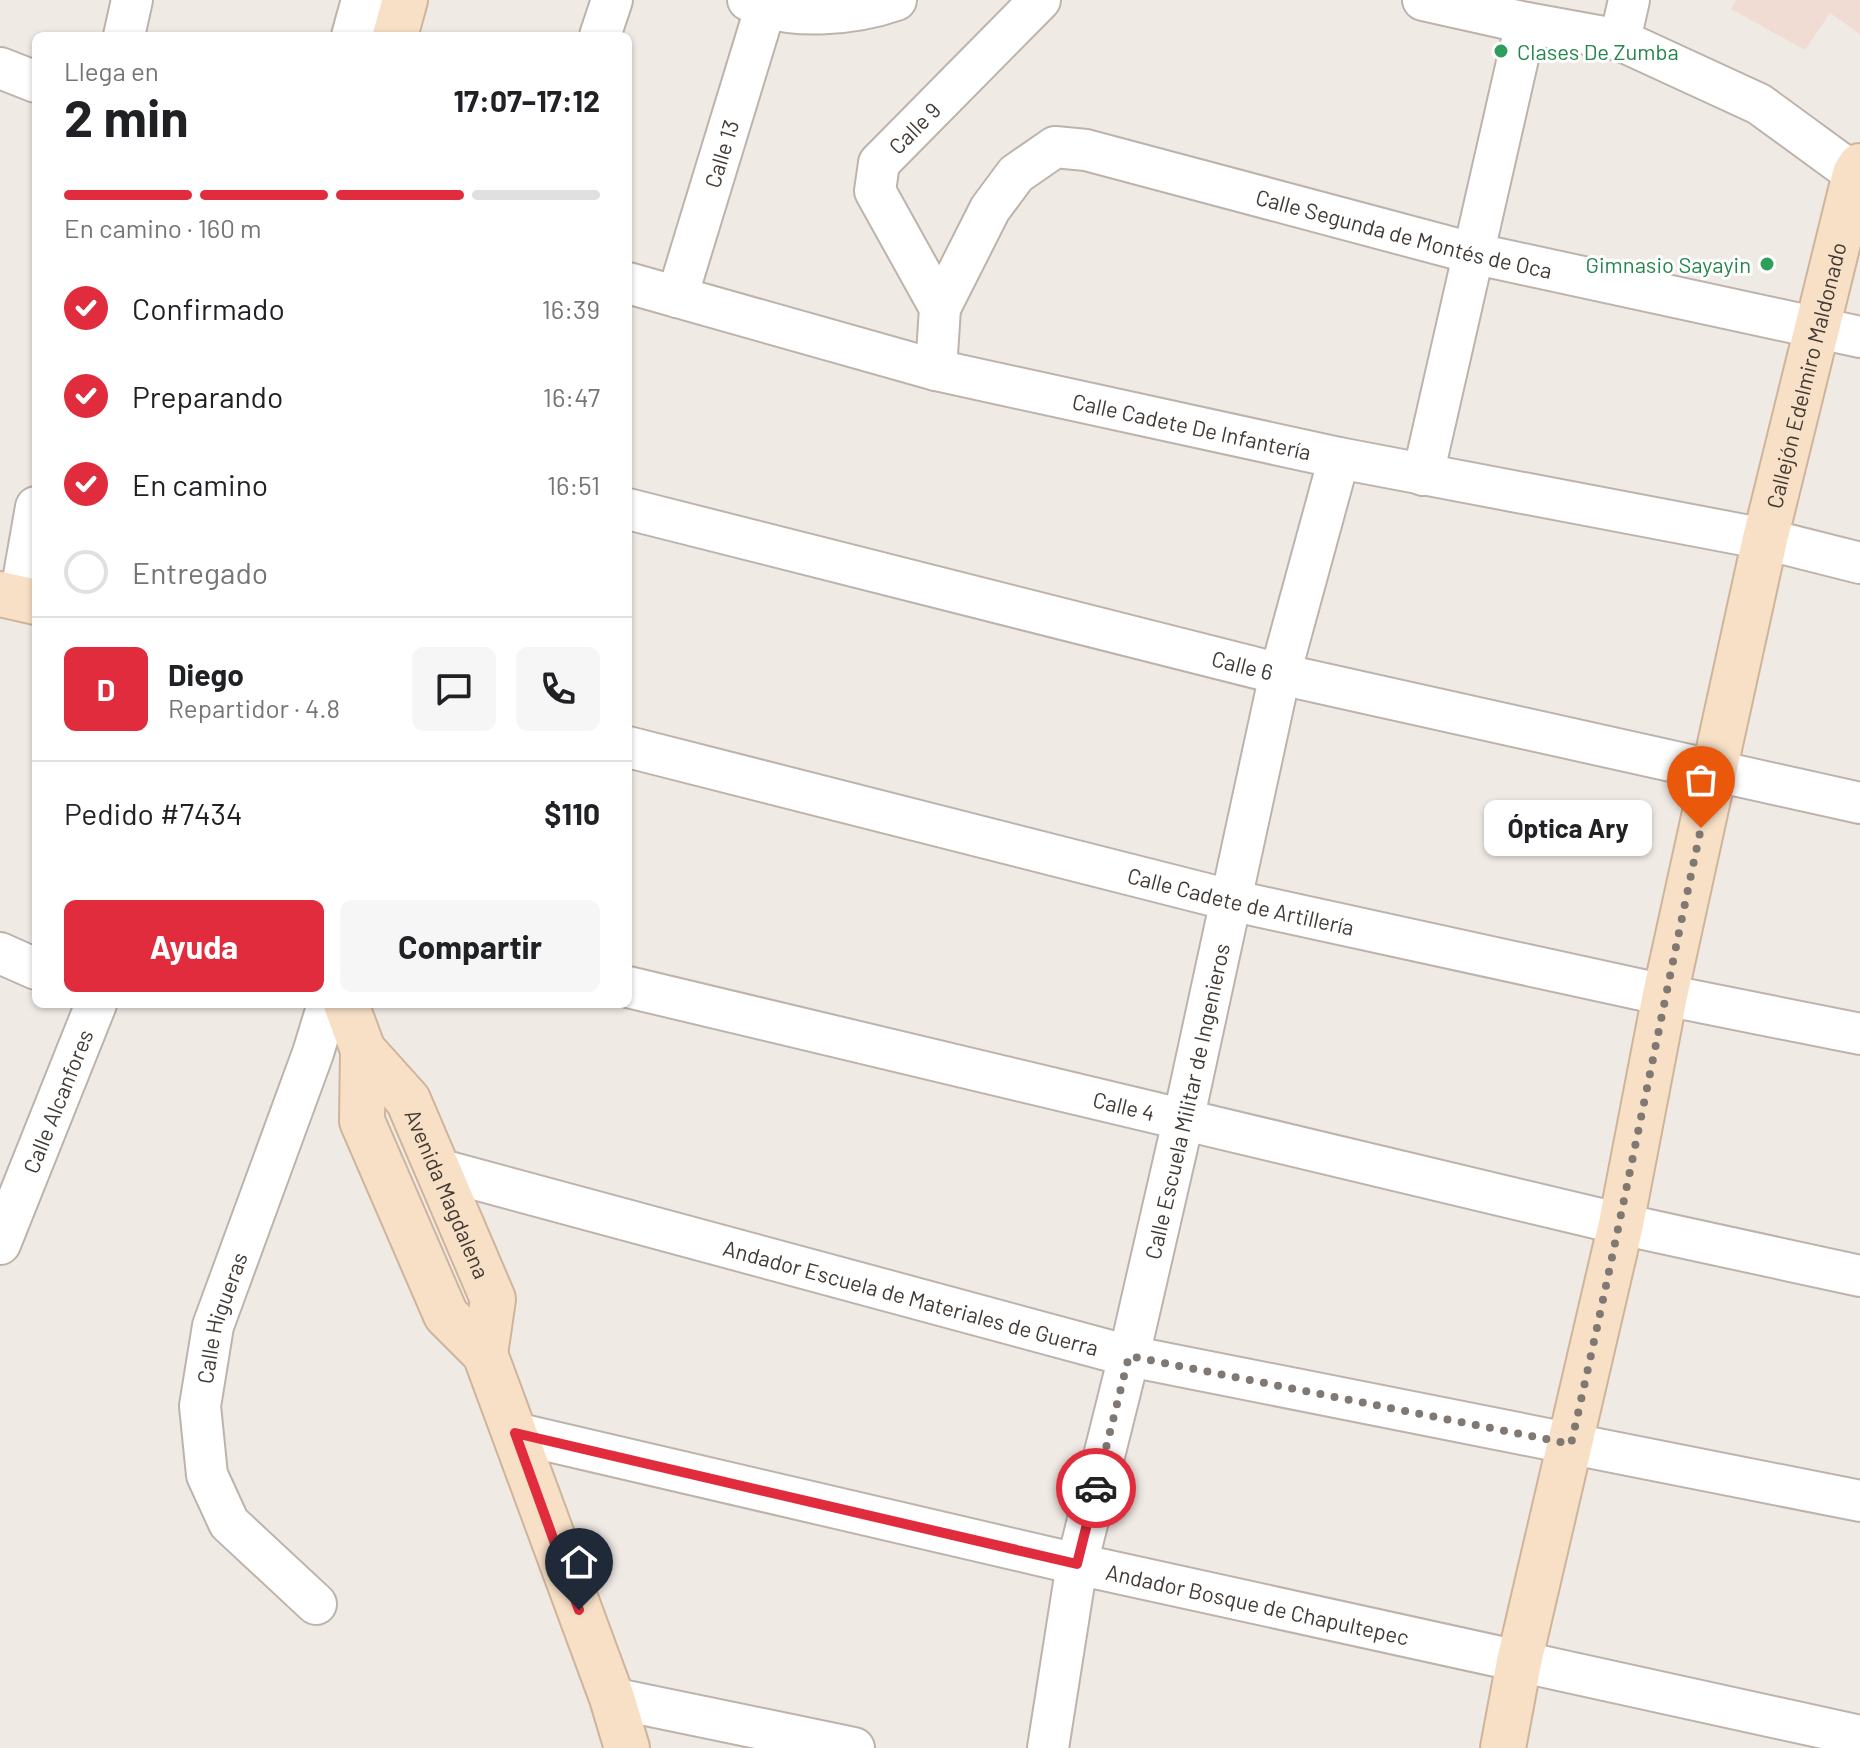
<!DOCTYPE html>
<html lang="es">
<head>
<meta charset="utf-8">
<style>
	:root { --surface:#fff; --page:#f6f6f6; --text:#202124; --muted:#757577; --line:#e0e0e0; --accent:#e02c3c }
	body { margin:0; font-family:Barlow,sans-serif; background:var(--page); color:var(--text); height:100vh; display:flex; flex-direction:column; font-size:30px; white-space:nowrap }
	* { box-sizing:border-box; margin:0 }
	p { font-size:26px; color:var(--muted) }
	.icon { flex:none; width:44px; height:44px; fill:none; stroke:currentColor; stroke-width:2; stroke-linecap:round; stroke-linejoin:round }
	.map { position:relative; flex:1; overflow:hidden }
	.panel { position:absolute; left:32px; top:32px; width:600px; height:976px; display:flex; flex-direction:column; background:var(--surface); border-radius:12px; box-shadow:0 2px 6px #0004 }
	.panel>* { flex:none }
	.pin { position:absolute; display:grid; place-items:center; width:68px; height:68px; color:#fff; margin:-82px -34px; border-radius:50% 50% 50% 0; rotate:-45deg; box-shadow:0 0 8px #0007 }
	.pin .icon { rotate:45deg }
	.courier { position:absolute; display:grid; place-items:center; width:80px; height:80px; margin:-40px; border:6px solid #e02c3c; border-radius:50%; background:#fff; color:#222; box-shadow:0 2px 10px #0007 }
	.bubble { position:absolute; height:56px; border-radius:12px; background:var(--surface); box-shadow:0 2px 6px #0004; font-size:26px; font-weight:700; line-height:56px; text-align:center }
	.overview em { font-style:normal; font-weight:700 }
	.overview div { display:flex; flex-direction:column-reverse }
	.overview { display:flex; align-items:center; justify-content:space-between; height:136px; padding:0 32px }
	h1 { font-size:52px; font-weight:700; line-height:60px }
	.bar { display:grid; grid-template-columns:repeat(4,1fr); gap:12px 8px; align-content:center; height:96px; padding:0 32px }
	.bar i { height:10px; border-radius:6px; background:var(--line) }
	.bar .active { background:var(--accent) }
	.bar p { grid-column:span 4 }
	.line { display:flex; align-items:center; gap:20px; padding:0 32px; border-top:2px solid var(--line) }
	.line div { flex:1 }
	.round { display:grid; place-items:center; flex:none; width:84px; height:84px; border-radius:12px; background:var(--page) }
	ol { padding:0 32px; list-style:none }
	li { display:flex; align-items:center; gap:24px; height:88px }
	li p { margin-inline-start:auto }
	li .icon { padding:8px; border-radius:50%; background:var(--accent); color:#fff; stroke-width:4 }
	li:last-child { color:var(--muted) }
	li i { width:44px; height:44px; border:4px solid var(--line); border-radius:50% }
	.action { display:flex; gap:16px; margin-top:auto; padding:16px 32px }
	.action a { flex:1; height:92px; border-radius:12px; background:var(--accent); color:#fff; font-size:32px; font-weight:700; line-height:92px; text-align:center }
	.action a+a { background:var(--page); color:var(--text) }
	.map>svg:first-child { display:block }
	.commercial { fill:#f0dcd2 }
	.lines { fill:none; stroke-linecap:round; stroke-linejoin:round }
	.street-casing { stroke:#bdb3ac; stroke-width:44 }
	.secondary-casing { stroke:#ceb49b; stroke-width:48 }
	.street { stroke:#fff; stroke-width:40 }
	.secondary { stroke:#f8e0c7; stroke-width:44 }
	.done { stroke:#7f7873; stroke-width:8; stroke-dasharray:0 14.4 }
	.route { stroke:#e02c3c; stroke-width:10 }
	.leisure-dot { fill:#2e9e5b; stroke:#fff; stroke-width:3 }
	.labels { text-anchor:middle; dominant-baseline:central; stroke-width:6; stroke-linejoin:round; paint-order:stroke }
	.leisure-label { font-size:22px; fill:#27864d; stroke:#fff; text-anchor:start }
	.street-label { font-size:22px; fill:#423a35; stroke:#fff }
</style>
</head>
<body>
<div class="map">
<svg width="1860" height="1748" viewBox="0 0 1860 1748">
	<rect width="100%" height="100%" fill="#f0eae5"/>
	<!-- commercial -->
	<path class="commercial" d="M1736,0H1860V34L1830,13L1805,50L1731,9Z"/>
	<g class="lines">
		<defs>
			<g id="street">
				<path d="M748,0C788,21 853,15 896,0"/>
				<path d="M1423,0L1526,23L1620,40L1759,104L1855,174"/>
				<path d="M124,36L132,0"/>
				<path d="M352,36L362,0"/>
				<path d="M600,36L612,0"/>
				<path d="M1620,40L1629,0"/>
				<path d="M0,68L36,82"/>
				<path id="s1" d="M628,283L936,370L1339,458L1765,539L1860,563"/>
				<path id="s2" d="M677,297L765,9"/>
				<path id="s3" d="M940,308L990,209L1016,174L1055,147L1086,150L1472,253L1860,337"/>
				<path id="s4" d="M936,370L940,308L875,191L879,163L1040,0"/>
				<path d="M1423,475L1526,23"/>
				<path id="s5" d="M628,509L1280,674L1860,803"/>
				<path d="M20,598L36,507"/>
				<path id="s6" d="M628,747L1230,900L1665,995L1860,1034"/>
				<path d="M0,953L36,969"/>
				<path id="s7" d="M628,987L1621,1224L1860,1276"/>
				<path id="s8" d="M438,1169L1129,1356L1860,1501"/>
				<path id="s9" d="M0,1244L96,1004"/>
				<path id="s10" d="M515,1433L1077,1564L1860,1736"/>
				<path id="s11" d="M316,1604L229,1523L207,1475L200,1406L213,1326L313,1053L328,1004"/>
				<path d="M612,1698L854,1748"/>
				<path id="s12" d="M1048,1748L1077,1564L1129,1356L1183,1121L1280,674L1339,458"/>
			</g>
			<g id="secondary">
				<path d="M395,36L405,0"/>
				<path d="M0,594L36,602"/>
				<path id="s13" d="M346,1004L363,1050L408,1100L493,1299L485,1354"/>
				<path d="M363,1050L362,1121L446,1315L485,1354L612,1698L627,1748"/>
				<path id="s14" d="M1503,1748L1519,1662L1621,1224L1665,995L1765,539L1855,174L1860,166"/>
			</g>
		</defs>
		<!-- street casing -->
		<use href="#street" class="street-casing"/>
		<!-- secondary casing -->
		<use href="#secondary" class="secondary-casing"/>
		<!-- street -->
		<use href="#street" class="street"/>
		<!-- secondary -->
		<use href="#secondary" class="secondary"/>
	</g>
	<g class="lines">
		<!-- done -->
		<path class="done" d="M1096,1488L1129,1356L1571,1444C1618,1240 1657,1033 1701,828"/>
		<!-- route -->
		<path class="route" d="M579,1610L515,1433L1077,1564L1096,1488"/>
	</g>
	<!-- markers -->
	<g class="leisure-dot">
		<circle cx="1501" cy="51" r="8"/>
		<circle cx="1767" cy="264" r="8"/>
	</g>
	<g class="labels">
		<!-- leisure labels -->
		<g class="leisure-label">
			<text x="1517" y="51">Clases De Zumba</text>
			<text x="1751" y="264" text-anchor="end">Gimnasio Sayayin</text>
		</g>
		<!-- street labels -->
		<g class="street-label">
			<text stroke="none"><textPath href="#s4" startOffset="274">Calle 9</textPath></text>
			<text stroke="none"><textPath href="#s2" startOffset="150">Calle 13</textPath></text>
			<text stroke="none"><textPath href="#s3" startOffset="562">Calle Segunda de Montés de Oca</textPath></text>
			<text stroke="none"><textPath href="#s14" startOffset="1406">Callejón Edelmiro Maldonado</textPath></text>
			<text stroke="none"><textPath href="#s1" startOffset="582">Calle Cadete De Infantería</textPath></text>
			<text stroke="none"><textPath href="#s5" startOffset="634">Calle 6</textPath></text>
			<text stroke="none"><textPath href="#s6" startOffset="632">Calle Cadete de Artillería</textPath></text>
			<text stroke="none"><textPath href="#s9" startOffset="154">Calle Alcanfores</textPath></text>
			<text stroke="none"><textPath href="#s12" startOffset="662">Calle Escuela Militar de Ingenieros</textPath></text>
			<text stroke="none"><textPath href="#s7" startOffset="510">Calle 4</textPath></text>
			<text stroke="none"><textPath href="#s13" startOffset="218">Avenida Magdalena</textPath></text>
			<text stroke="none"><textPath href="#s8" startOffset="490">Andador Escuela de Materiales de Guerra</textPath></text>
			<text stroke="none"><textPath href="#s11" startOffset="332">Calle Higueras</textPath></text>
			<text stroke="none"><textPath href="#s10" startOffset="762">Andador Bosque de Chapultepec</textPath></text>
		</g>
	</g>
</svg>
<div class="pin" style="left:1701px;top:828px;background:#ea580c"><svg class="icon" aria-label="bag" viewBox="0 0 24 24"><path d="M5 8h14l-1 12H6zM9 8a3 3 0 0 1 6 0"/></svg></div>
<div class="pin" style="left:579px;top:1610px;background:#1f2937"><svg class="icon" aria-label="home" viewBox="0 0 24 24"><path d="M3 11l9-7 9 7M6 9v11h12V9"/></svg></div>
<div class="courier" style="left:1096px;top:1488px"><svg class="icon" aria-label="car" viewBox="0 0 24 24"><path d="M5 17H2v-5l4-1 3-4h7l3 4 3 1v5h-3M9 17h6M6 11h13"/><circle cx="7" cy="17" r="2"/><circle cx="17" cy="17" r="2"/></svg></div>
<div class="bubble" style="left:1484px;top:800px;width:168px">Óptica Ary</div>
<section class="panel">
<div class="overview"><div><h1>2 min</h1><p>Llega en</p></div><em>17:07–17:12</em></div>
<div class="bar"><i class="active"></i><i class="active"></i><i class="active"></i><i></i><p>En camino · 160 m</p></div>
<ol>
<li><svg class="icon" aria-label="check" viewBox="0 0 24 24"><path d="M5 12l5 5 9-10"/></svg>Confirmado<p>16:39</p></li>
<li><svg class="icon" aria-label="check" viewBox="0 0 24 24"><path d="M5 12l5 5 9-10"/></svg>Preparando<p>16:47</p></li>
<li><svg class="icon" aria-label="check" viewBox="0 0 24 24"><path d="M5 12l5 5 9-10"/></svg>En camino<p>16:51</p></li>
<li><i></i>Entregado</li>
</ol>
<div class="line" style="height:144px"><b class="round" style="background:var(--accent);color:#fff">D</b><div><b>Diego</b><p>Repartidor · 4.8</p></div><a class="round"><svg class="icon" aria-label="chat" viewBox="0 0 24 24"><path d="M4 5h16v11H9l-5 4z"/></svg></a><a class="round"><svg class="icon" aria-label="phone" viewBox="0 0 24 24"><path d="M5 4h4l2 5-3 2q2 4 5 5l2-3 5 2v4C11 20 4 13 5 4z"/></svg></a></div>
<div class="line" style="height:104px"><div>Pedido #7434</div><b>$110</b></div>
<div class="action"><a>Ayuda</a><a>Compartir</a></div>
</section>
</div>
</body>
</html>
